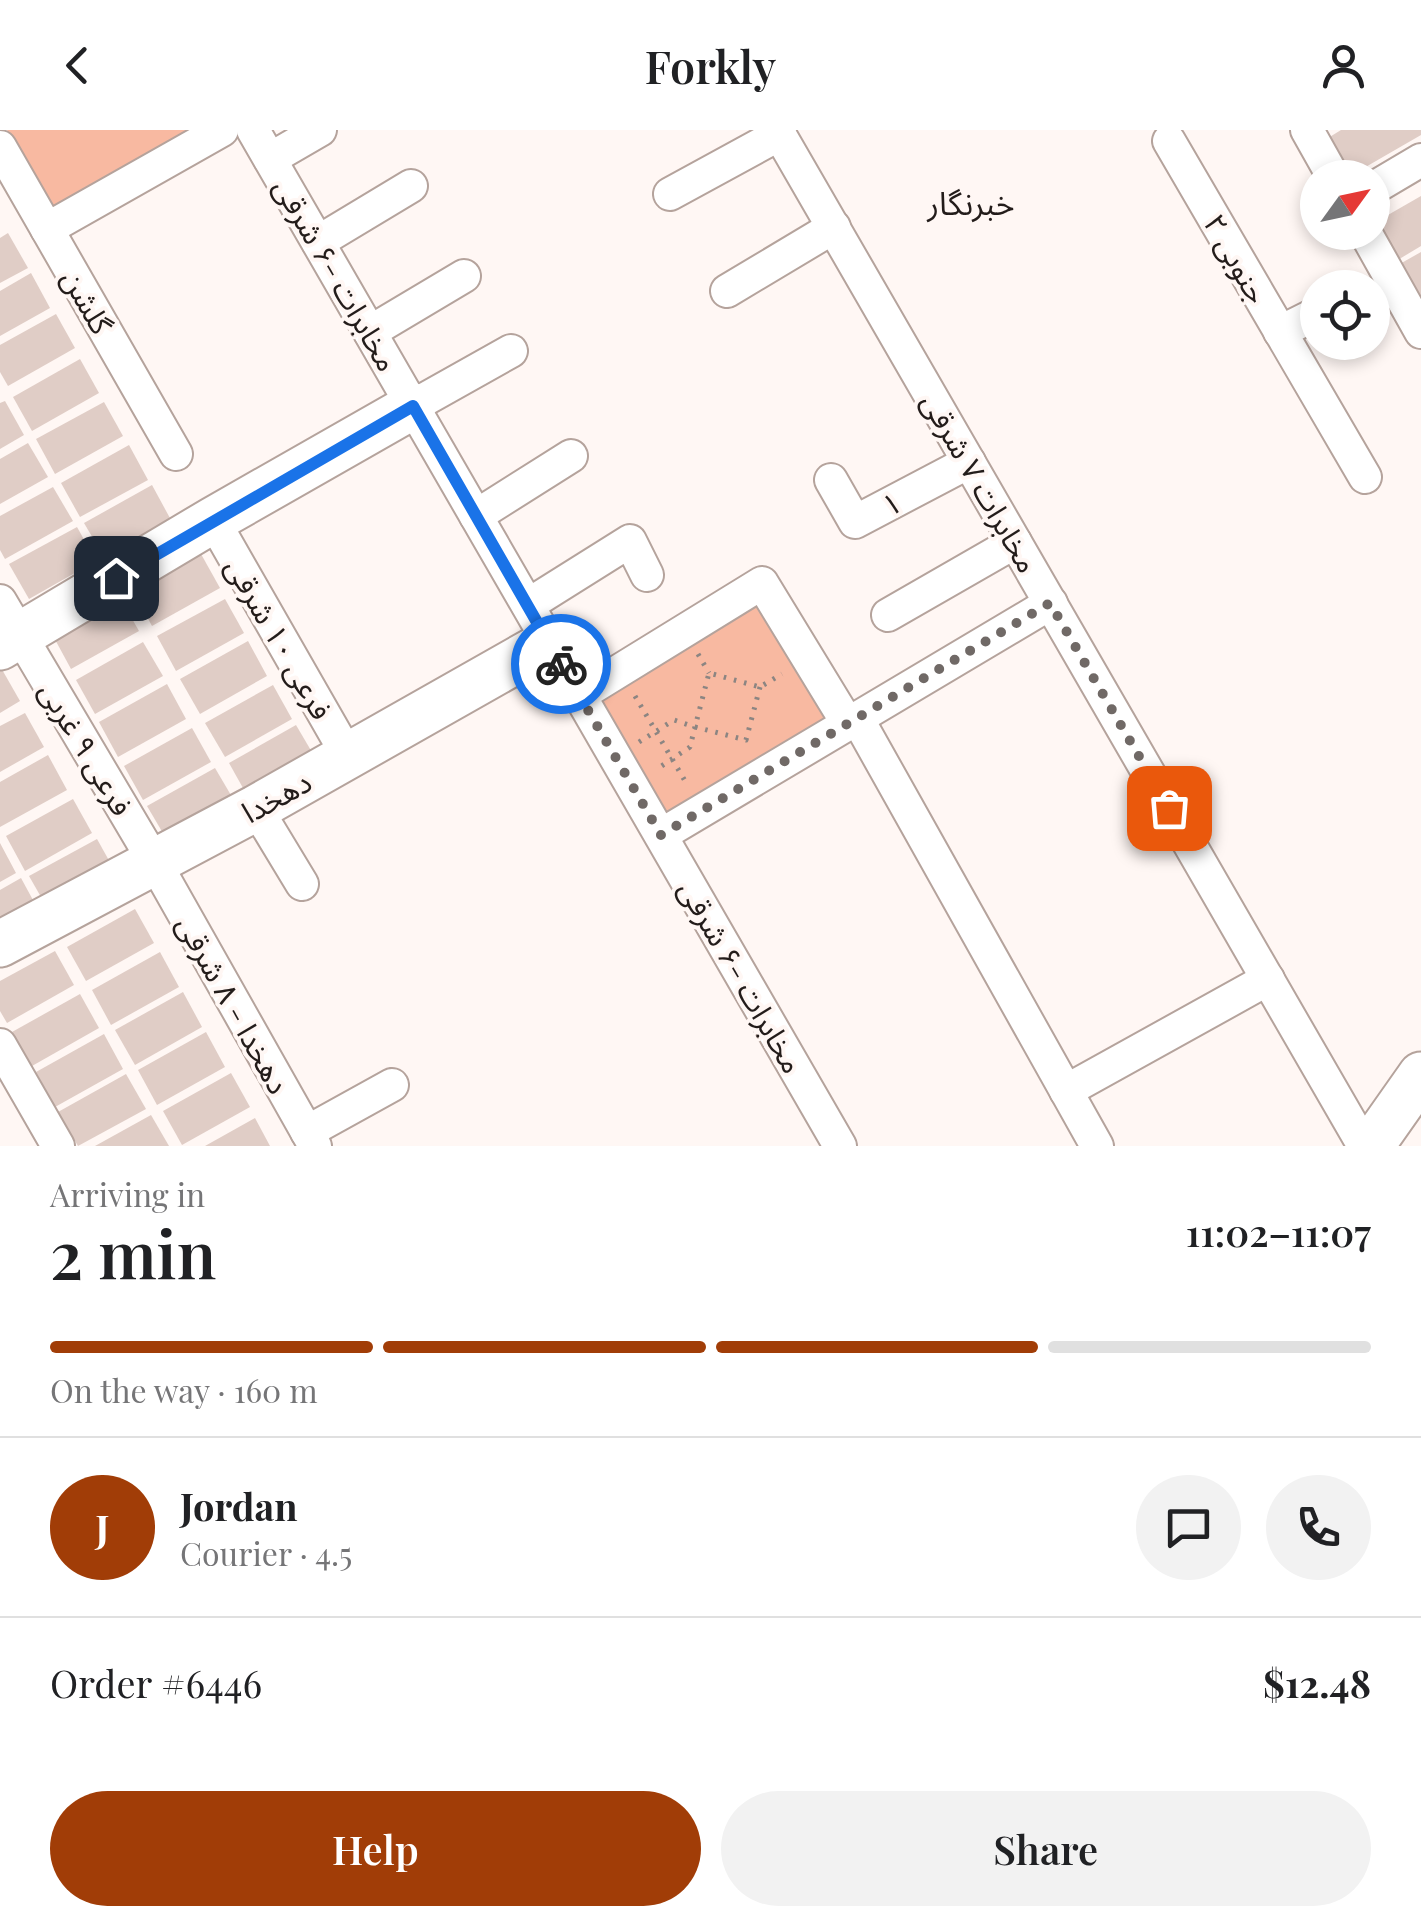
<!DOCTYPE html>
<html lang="en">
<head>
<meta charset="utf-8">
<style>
	:root { --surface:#fff; --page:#f2f2f2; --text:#202124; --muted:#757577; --line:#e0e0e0; --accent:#a13d07 }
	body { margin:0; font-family:"Playfair Display","Noto Sans Arabic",serif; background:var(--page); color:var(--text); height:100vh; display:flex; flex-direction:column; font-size:38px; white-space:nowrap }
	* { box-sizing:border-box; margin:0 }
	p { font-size:32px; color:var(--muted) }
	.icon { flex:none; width:55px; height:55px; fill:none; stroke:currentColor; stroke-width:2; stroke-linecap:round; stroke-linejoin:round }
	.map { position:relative; height:1016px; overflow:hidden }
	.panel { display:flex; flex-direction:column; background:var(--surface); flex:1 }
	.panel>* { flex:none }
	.needle { width:65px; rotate:57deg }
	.fabs { position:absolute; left:1300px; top:30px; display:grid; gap:20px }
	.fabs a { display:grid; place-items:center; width:90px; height:90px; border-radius:50%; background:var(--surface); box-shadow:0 5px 15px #0003; font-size:50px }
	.pin { position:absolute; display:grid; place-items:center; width:85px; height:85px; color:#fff; margin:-42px; border-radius:20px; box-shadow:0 5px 15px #0006 }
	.courier { position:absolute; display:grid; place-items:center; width:100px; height:100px; margin:-50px; border:8px solid #1a73e8; border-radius:50%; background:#fff; color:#222; box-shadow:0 2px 12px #0007 }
	.headline em { font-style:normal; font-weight:600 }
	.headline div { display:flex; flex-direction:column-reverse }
	.headline { display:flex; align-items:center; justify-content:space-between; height:170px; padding:0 50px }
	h1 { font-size:65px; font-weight:600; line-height:75px }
	.bar { display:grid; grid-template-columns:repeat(4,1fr); gap:15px 10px; align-content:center; height:120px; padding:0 50px }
	.bar i { height:12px; border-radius:8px; background:var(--line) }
	.bar .current { background:var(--accent) }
	.bar p { grid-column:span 4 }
	.line { display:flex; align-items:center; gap:25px; padding:0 50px; border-top:2px solid var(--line) }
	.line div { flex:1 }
	.round { display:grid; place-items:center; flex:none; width:105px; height:105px; border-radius:52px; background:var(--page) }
	.cta { display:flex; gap:20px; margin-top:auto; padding:20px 50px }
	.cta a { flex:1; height:115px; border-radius:60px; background:var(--accent); color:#fff; font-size:40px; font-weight:600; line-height:115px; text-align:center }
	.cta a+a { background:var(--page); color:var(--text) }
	header { display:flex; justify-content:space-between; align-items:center; height:130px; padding:0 50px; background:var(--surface); font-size:45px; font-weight:600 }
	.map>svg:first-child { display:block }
	.green { fill:#f8b9a1 }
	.building { fill:#e0cdc6 }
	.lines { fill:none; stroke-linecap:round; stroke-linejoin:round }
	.street-casing { stroke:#b5a39c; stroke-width:36 }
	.secondary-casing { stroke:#b5a39c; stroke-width:49 }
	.path { stroke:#8c8582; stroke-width:5; stroke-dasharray:2.5 8; stroke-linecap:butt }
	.street { stroke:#fff; stroke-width:32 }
	.secondary { stroke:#fff; stroke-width:45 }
	.done { stroke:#706966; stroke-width:10; stroke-dasharray:0 18 }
	.route { stroke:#1a73e8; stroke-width:12 }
	.labels { text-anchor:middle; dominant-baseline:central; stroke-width:8; stroke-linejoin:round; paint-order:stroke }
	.street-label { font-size:30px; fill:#231c1a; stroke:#fff7f4 }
	.neighbourhood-label { font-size:32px; fill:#231c1a; stroke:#fff7f4 }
</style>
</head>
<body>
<header><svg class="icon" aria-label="back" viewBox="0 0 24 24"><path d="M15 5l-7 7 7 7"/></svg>Forkly<svg class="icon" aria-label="person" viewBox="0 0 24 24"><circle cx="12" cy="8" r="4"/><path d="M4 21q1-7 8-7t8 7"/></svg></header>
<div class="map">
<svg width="1421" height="1016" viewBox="0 0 1421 1016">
	<rect width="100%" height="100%" fill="#fff7f4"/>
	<!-- green -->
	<g class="green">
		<path d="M7,0H193L52,79Z"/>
		<path d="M762,464L833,588L666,690L594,568Z"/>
	</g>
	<!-- building -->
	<g class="building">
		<path d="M1341,0H1421V5L1350,46L1328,8Z"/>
		<path d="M1421,66V116L1396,131L1374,93Z"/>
		<path d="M8,103L28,138L0,153V108Z"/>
		<path d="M1421,122V176L1398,135Z"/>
		<path d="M31,143L50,178L0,206V161Z"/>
		<path d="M56,184L75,218L8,256L0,242V215Z"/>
		<path d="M80,229L99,263L32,301L13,267Z"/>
		<path d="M5,271L24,305L0,319V273Z"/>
		<path d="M104,272L123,306L55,344L36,309Z"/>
		<path d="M28,313L48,347L0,374V329Z"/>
		<path d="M129,315L148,350L80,387L61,353Z"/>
		<path d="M152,355L171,390L104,427L84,393Z"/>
		<path d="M53,357L73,391L5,429L0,420V386Z"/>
		<path d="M77,397L96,431L29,469L9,434Z"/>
		<path d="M201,424L220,458L152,496L133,461Z"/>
		<path d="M119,466L139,501L71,539L52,504Z"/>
		<path d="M225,469L244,503L176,541L157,506Z"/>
		<path d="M248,511L267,546L200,584L180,549Z"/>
		<path d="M143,512L163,546L95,584L76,550Z"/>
		<path d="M0,536L20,571L0,583Z"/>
		<path d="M167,554L186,589L118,627L99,592Z"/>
		<path d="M273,555L292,589L225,627L205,593Z"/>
		<path d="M25,583L44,617L0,642V596Z"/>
		<path d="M296,595L316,629L248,667L229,633Z"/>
		<path d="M192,598L211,632L143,670L124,636Z"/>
		<path d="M48,625L67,660L0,697V652Z"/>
		<path d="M215,638L235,672L167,710L147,676Z"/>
		<path d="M73,669L92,703L25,741L6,706Z"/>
		<path d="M97,709L116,743L49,781L29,746Z"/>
		<path d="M0,713L16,743L0,752Z"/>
		<path d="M21,748L40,783L0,805V760Z"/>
		<path d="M135,779L154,813L86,851L67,817Z"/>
		<path d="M55,821L74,855L7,893L0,881V851Z"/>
		<path d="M160,822L179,857L111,895L92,860Z"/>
		<path d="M183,862L202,897L135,935L115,900Z"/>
		<path d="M80,864L99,898L32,936L12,902Z"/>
		<path d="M206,902L225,937L157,975L138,940Z"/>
		<path d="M104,904L123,939L55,977L36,942Z"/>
		<path d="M231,943L250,977L182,1015L163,981Z"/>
		<path d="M126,944L146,979L78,1016L58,982Z"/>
		<path d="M151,985L169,1016H95Z"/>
		<path d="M255,988L270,1016H205Z"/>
	</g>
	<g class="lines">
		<defs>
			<g id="street">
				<path d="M253,0L840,1016"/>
				<path d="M777,0L1364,1016"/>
				<path d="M1307,0L1334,48"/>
				<path d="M1169,11L1365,347"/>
				<path d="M0,17L176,324"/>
				<path d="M270,29L320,0"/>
				<path d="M1372,59L1421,30"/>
				<path d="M670,64L780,4"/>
				<path d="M47,99L222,0"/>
				<path d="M1365,102L1421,202"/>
				<path d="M318,112L411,56"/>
				<path d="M727,161L834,97"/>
				<path d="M370,202L464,146"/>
				<path d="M1280,202L1318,183"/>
				<path d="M413,276L511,221"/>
				<path d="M831,350L855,392L969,332"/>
				<path d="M476,386L571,326"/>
				<path d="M213,390L348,626"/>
				<path d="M0,471L154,731L315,1016"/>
				<path d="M528,475L630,411L647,445"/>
				<path d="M888,485L1015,412"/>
				<path d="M580,565L762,453L848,594"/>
				<path d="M857,588L1097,1016"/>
				<path d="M256,678L302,754"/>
				<path d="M661,705L1051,473"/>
				<path d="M0,915L58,1016"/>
				<path d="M1066,961L1268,849"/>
				<path d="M307,1002L392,955"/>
			</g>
			<g id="secondary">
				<path d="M0,517L213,390L413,276"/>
				<path d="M0,814L256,678L549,512"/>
				<path d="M1371,1016L1421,945"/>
			</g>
		</defs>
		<!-- street casing -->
		<use href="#street" class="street-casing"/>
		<!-- secondary casing -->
		<use href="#secondary" class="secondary-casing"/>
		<!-- path -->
		<g class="path">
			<path d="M698,524L709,543"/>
			<path d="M760,557L746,610L695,597L709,543L760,557L782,544"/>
			<path d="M635,566L688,656"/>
			<path d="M639,612L674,590L695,597L690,617L657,639"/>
		</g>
		<!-- street -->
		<use href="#street" class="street"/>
		<!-- secondary -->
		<use href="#secondary" class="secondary"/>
	</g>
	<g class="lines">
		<!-- done -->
		<path class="done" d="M561,534L661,705L1050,473L1169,678"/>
		<!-- route -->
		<path class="route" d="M116,448L413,276L561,534"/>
	</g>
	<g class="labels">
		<!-- street labels -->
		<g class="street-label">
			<text transform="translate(1237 128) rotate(60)">۲ جنوبی</text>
			<text transform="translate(337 144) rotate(60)">مخابرات -۶ شرقی</text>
			<text transform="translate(88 171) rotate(60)">گلشن</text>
			<text transform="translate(981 352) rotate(60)">مخابرات ۷ شرقی</text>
			<text transform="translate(891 373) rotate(-28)">۱</text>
			<text transform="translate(280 508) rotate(60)">فرعی ۱۰ شرقی</text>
			<text transform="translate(87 618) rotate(59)">فرعی ۹ غربی</text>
			<text transform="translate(276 666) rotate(-29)">دهخدا</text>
			<text transform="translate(742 846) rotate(60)">مخابرات -۶ شرقی</text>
			<text transform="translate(234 874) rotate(61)">دهخدا - ۸ شرقی</text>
		</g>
		<!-- neighbourhood labels -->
		<g class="neighbourhood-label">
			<text x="971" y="71">خبرنگار</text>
		</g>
	</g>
</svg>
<div class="fabs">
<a><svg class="needle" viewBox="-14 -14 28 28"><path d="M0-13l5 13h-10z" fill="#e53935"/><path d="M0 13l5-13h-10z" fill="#757577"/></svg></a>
<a><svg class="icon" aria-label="locate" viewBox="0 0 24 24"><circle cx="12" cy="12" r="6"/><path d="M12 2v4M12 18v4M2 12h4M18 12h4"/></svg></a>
</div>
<div class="pin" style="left:1169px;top:678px;background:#ea580c"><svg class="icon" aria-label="bag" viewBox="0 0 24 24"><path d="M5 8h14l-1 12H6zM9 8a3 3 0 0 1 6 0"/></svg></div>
<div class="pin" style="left:116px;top:448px;background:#1f2937"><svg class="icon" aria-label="home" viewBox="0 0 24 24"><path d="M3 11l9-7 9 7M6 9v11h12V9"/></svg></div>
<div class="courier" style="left:561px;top:534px"><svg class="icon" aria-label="bike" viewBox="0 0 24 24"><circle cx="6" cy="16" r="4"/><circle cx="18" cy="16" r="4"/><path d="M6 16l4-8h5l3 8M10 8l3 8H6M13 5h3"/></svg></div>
</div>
<section class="panel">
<div class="headline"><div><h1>2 min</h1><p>Arriving in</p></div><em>11:02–11:07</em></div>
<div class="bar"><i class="current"></i><i class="current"></i><i class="current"></i><i></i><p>On the way · 160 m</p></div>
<div class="line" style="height:180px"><b class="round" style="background:var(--accent);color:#fff">J</b><div><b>Jordan</b><p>Courier · 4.5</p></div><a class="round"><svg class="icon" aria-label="chat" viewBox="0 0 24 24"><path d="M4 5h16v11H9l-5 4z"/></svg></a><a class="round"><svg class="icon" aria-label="phone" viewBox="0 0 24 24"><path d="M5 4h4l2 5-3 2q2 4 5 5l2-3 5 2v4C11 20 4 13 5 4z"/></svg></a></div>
<div class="line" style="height:130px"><div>Order #6446</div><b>$12.48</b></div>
<div class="cta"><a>Help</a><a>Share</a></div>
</section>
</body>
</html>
